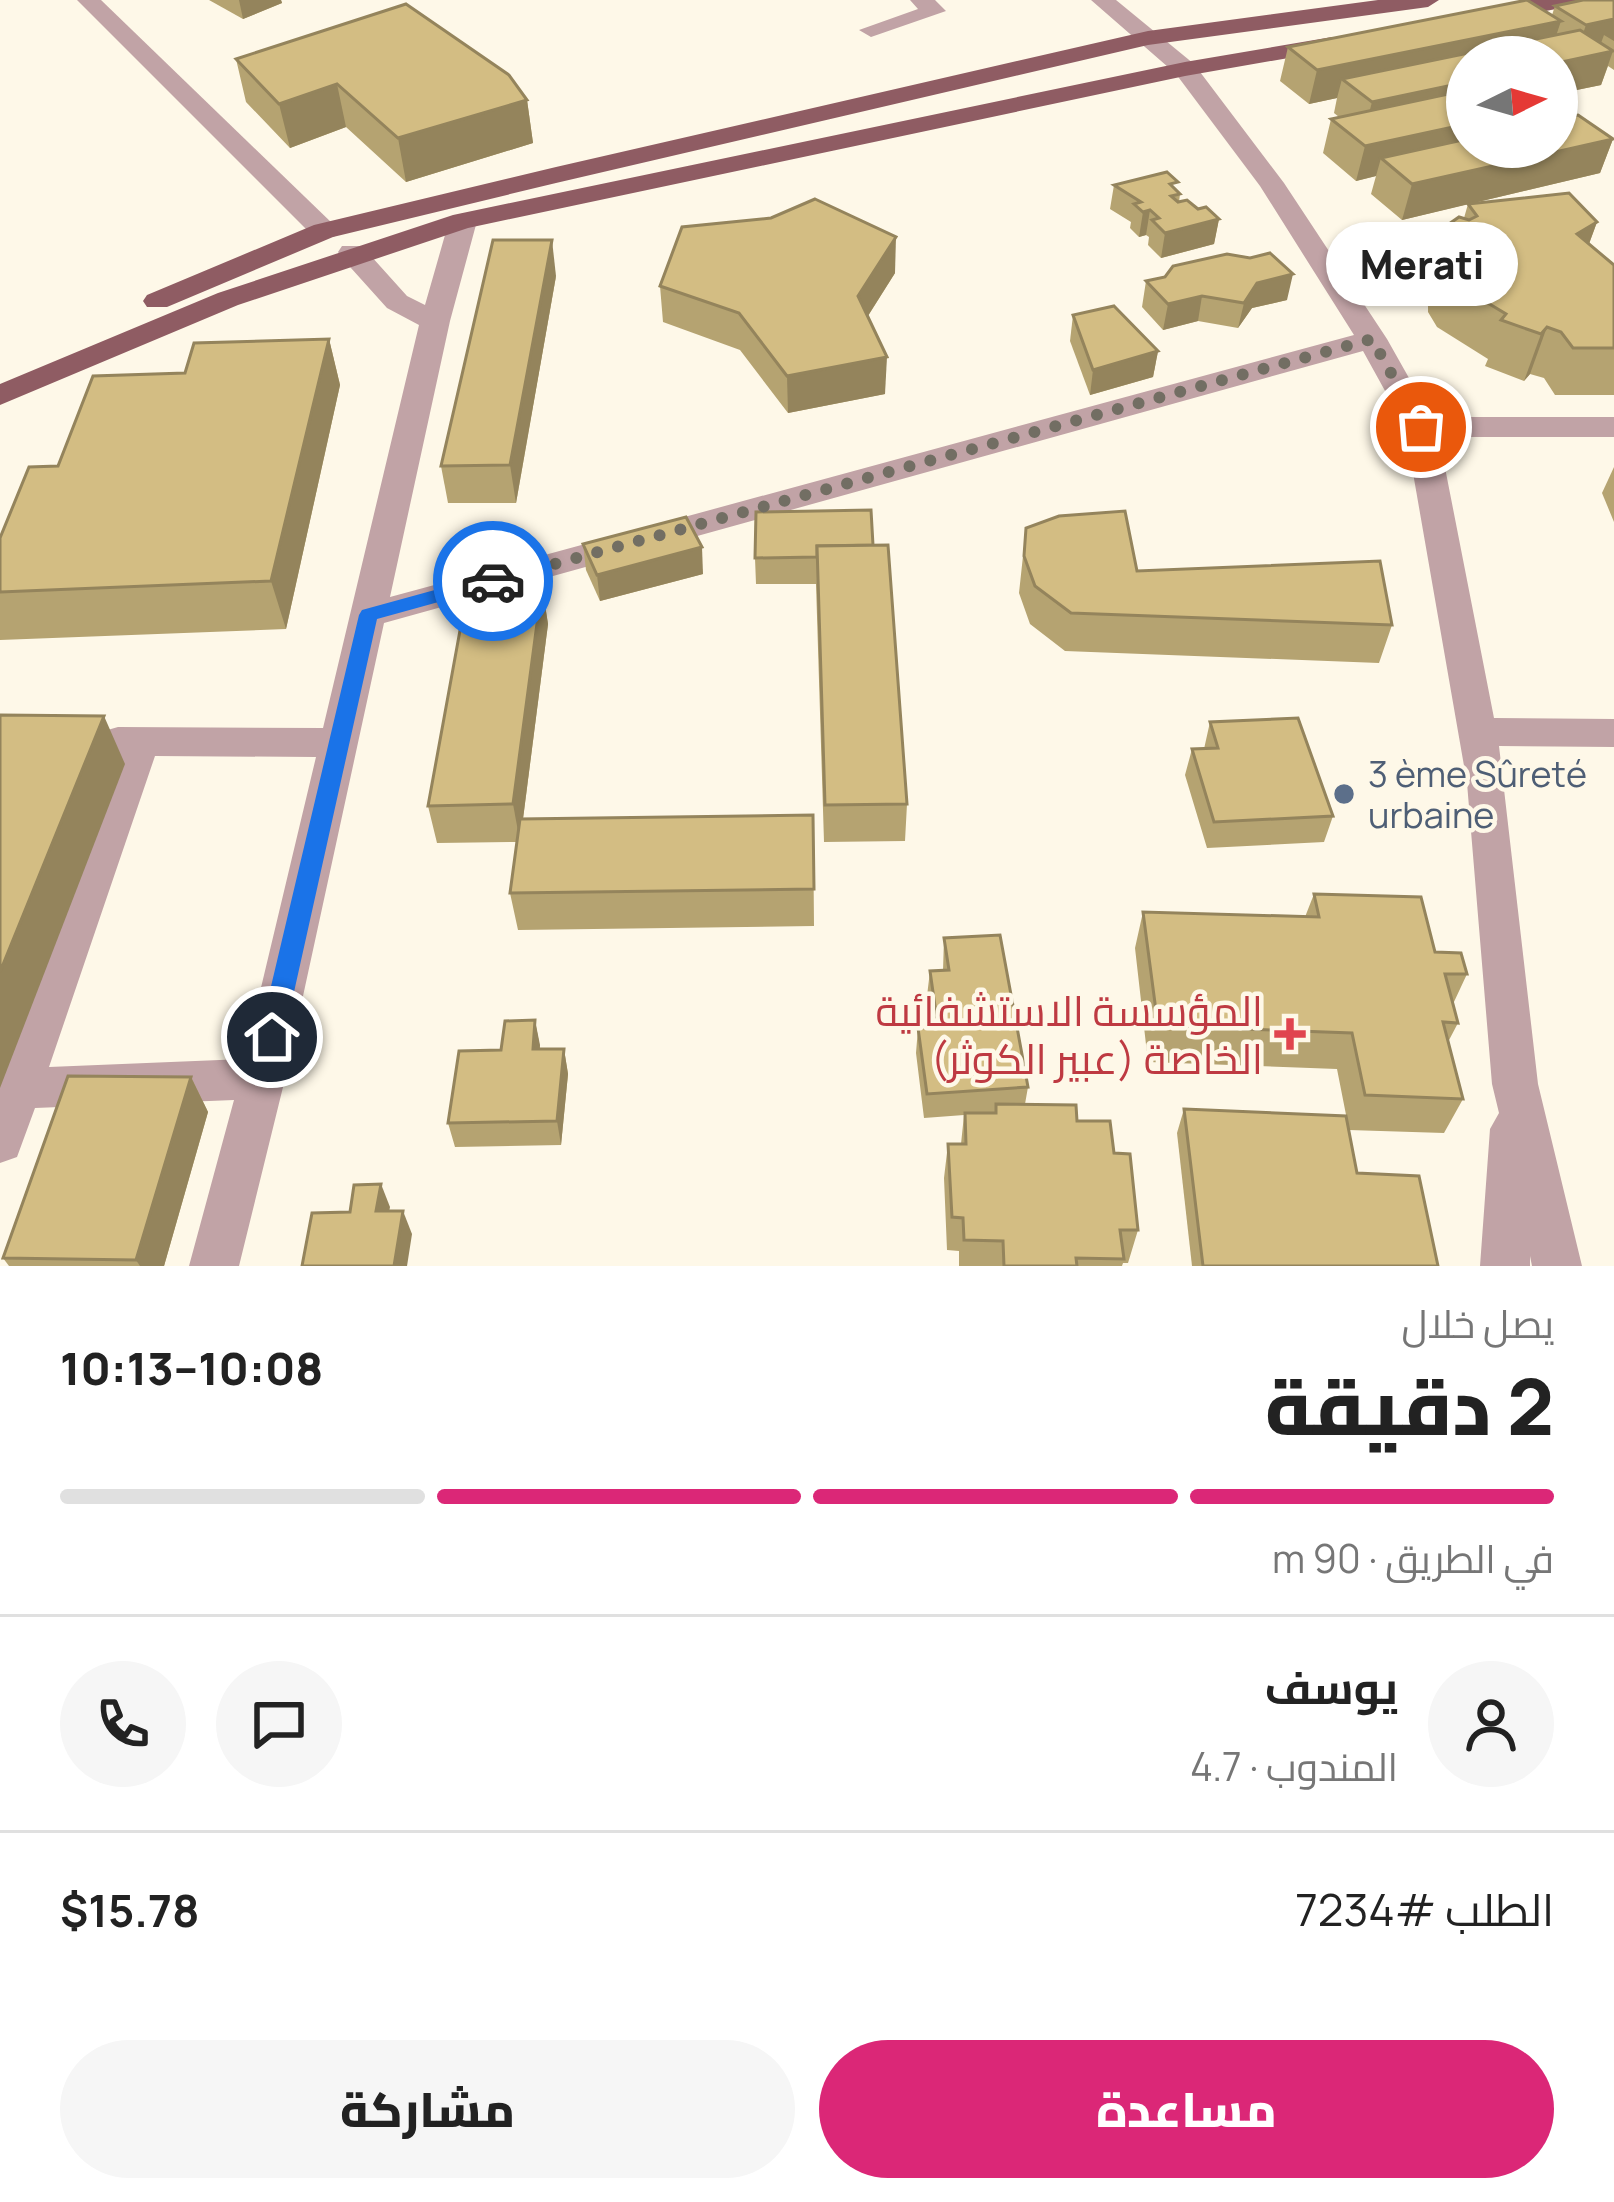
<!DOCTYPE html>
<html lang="ar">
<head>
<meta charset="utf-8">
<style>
	:root { --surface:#fff; --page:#f6f6f6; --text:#222; --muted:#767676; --line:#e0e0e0; --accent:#db2777 }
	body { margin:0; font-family:Manrope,Cairo,sans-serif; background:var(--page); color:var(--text); direction:rtl; height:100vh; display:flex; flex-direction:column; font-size:45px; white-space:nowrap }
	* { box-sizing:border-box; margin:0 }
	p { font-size:39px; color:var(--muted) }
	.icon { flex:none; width:66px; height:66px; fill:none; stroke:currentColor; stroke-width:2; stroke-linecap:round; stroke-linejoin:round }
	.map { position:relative; height:1266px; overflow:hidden; direction:ltr }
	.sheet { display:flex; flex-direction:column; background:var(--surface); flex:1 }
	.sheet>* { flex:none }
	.needle { width:78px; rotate:85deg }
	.tools { position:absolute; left:1446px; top:36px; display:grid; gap:24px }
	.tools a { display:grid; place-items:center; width:132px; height:132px; border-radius:50%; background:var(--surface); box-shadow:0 3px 9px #0004; font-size:60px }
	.pin { position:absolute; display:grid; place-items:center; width:102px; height:102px; color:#fff; margin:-51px; border:6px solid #fff; border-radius:50%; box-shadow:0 3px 12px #0007 }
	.courier { position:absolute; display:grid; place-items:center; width:120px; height:120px; margin:-60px; border:9px solid #1a73e8; border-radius:50%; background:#fff; color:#222; box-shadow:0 3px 15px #0007 }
	.bubble { position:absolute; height:84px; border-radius:42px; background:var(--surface); box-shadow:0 3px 9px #0004; font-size:39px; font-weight:800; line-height:84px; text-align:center; direction:rtl }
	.overview em { font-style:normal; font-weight:800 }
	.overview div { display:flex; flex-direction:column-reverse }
	.overview { display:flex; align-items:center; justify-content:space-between; height:204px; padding:0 60px }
	h1 { font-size:78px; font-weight:800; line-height:90px }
	.bar { display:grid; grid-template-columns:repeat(4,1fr); gap:18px 12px; align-content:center; height:144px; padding:0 60px }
	.bar i { height:15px; border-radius:9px; background:var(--line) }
	.bar .current { background:var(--accent) }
	.bar p { grid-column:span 4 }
	.line { display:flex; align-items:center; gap:30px; padding:0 60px; border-top:3px solid var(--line) }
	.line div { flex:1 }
	.round { display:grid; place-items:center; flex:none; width:126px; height:126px; border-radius:63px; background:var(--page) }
	.action { display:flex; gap:24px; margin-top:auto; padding:24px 60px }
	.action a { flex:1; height:138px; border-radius:72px; background:var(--accent); color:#fff; font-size:48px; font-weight:800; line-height:138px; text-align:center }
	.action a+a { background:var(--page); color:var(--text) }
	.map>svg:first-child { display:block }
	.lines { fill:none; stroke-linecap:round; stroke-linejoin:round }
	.minor { fill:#c1a3a6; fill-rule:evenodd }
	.major { fill:#8f5c63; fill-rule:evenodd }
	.wall { fill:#b5a371 }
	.shaded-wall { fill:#94845c }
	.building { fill:#d3bd83; stroke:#94845c; stroke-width:3 }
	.route { fill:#1a73e8 }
	.done { stroke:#726e63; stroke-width:12; stroke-dasharray:0 21.6 }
	.service-dot { fill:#5c6f8a; stroke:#fef8e8; stroke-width:4.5 }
	.health-dot { fill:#e0444e; stroke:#fef8e8; stroke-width:4.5 }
	.labels { text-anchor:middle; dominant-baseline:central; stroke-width:9; stroke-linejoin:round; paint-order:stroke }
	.service-label { font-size:36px; fill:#4e5e75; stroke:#fef8e8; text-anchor:start }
	.near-health-label { font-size:42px; fill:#be3a42; stroke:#fef8e8; text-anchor:end }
</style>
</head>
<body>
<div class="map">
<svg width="1614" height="1266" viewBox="0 0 1614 1266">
	<rect width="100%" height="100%" fill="#fef8e8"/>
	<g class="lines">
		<!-- minor -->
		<g class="minor">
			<path d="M77,0H101L334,225L338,231L334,237H314Z"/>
			<path d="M910,0H935L946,11L871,37L859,30L918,9Z"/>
			<path d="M1091,0H1116L1194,64L1284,183L1387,339L1431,417H1614V437H1439L1494,718L1614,719V747L1499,746L1538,1084L1582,1266H1532L1530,1256V1266H1480L1490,1129L1499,1113L1492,1084L1467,783L1405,427L1363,351L384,623L285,1079L239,1266H189L234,1100L35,1108L17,1157L0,1163V1077L117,755L104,751L99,741L104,731L118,727L323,728L419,325L387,308L342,258L338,252L342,246H362L407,296L425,305L449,221L463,213L477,221L450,321L390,597L1354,335L1260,186L1176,74ZM155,756L316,757L244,1059L49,1067Z"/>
		</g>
		<!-- major -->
		<g class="major">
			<path d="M1378,0H1439L1428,7L1148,45L556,183L333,237L167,307H147L143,301L147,295L314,225L556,167L1148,31Z"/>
			<path d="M1530,0H1578L1567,7L1492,21L1481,14L1484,9Z"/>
			<path d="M1332,37L1340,39V49L1185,76L468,228L238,305L0,405V384L218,293L453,215L1185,62Z"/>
		</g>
	</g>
	<!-- wall -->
	<g class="wall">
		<path d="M209,0H281L282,3L243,19Z"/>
		<path d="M1614,0V70L1608,66L1601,85L1557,94V63L1467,147L1613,139L1600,173L1469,204L1597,222L1589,244L1614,265V395H1555L1544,378L1530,374L1524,381L1485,366L1488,359L1437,327L1428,312V298L1433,280L1426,276L1439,231L1464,218L1468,204L1402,220L1371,194L1376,176L1356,181L1323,153L1331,119L1339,117L1334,113L1337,98L1309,104L1280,81L1288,47L1552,15L1555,6Z"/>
		<path d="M236,59L527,100L533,143L406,182L346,127L290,148L246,102Z"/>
		<path d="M1114,185L1177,190L1180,194L1179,202L1219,219L1214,244L1161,258L1148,245L1149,237L1146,235L1139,237L1130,228L1131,222L1110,209Z"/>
		<path d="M895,273L868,316L885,394L788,413L740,350L663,322L660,286Z"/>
		<path d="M556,276L516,503H448L441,466Z"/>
		<path d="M1146,281L1287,300L1252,308L1238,328L1198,321L1163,330L1142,307Z"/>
		<path d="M1073,315L1158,351L1153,377L1090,395L1070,341Z"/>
		<path d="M329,339L340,385L286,629L0,640V592L58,466L185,373Z"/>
		<path d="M1614,467V522L1602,493Z"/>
		<path d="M1026,528L1137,571L1392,625L1379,663L1065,651L1030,624L1019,593Z"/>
		<path d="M583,544L703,574L600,601L586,570Z"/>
		<path d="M873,545L907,804L905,841L824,842L816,584H756L755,558Z"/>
		<path d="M542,586L548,624L523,819L813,815L814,926L518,930L510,893L517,842L437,843L428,806L488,603Z"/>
		<path d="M1210,722L1333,816L1324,842L1207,848L1185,775L1192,749H1204Z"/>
		<path d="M1314,894L1435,952L1467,974L1453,1004L1458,1023L1448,1042L1463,1099L1444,1133L1349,1130L1337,1069L1148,1062L1135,948L1143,912L1305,917Z"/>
		<path d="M944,938L1028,1087L1025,1104L1077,1121L1114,1153L1138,1230L1128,1263H1123L1122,1266H959V1251L947,1250L944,1178L948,1144H961L964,1115L924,1118L916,1053L918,1028L932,1027L927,996L930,971H943Z"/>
		<path d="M535,1020L540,1049H564L568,1074L561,1145L455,1147L448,1123L501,1050Z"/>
		<path d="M191,1077L208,1112L164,1266H9L3,1258Z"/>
		<path d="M1184,1109L1357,1173L1438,1266H1192L1177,1133Z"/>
	</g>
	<!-- shaded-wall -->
	<g class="shaded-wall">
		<path d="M239,0H281L282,3L243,19Z"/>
		<path d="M1614,19V41L1604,35L1601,43L1578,48L1586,25Z"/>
		<path d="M1561,21L1550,54L1342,79L1337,98L1309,104L1317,70Z"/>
		<path d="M1613,51L1601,85L1557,94V63Z"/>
		<path d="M1467,82V114L1363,136L1372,102Z"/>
		<path d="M337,84L346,127L290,148L279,104Z"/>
		<path d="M527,100L533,143L406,182L398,138Z"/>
		<path d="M1467,124V147L1381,158L1376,176L1356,181L1365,146Z"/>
		<path d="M1613,139L1600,173L1402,220L1412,184Z"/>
		<path d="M1150,210L1146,235L1139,237L1143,212Z"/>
		<path d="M1219,219L1214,244L1161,258L1165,233Z"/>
		<path d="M1597,222L1580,268L1577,234Z"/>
		<path d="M896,237L895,273L857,333L858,296Z"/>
		<path d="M552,240L556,276L516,503L510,465Z"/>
		<path d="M1293,274L1287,300L1252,308L1238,328L1244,303L1257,283Z"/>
		<path d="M1202,296L1198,321L1163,330L1168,304Z"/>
		<path d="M1547,327L1530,374L1524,381L1541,334Z"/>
		<path d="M329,339L340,385L286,629L271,581Z"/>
		<path d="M1158,351L1153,377L1090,395L1093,370Z"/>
		<path d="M887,357L885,394L788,413L787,376Z"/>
		<path d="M702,547L703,574L600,601L597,575Z"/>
		<path d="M542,586L548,624L520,842L513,804Z"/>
		<path d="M104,716L125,764L0,1088V972Z"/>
		<path d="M535,1020L540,1045L538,1074L533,1049Z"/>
		<path d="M564,1049L568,1074L561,1145L557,1121Z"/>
		<path d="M191,1077L208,1112L164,1266H140L136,1260Z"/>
		<path d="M381,1184L390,1207L385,1234L376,1211Z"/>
		<path d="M403,1211L412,1234L407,1266H394Z"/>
	</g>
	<!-- building -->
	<g class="building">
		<path d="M1527,0L1561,21L1317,70L1288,47Z"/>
		<path d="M1583,0H1614V19L1586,25L1555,6Z"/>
		<path d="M406,4L509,75L527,100L398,138L337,84L279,104L236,59Z"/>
		<path d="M1580,30L1613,51L1557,63V57H1467V82L1372,102L1342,79Z"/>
		<path d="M1467,90V124L1365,146L1331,119Z"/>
		<path d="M1578,115L1613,139L1412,184L1381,158L1467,139V147H1557V119Z"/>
		<path d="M1167,172L1178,182L1170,184L1180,194L1171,196L1178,202L1187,200L1198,209L1206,207L1219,219L1165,233L1152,220L1159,218L1150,210L1143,212L1134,204L1141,202L1114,185Z"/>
		<path d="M1569,193L1597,222L1577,234L1614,265V348H1573L1561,332L1547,327L1541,334L1501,320L1506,314L1451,281L1442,266V252L1451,236L1439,231L1459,217L1469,220L1477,216L1468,204Z"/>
		<path d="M815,199L896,237L858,296L887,357L787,376L739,313L660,286L682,227L771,218Z"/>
		<path d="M493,240H552L510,465L441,466Z"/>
		<path d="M1270,253L1293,274L1257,283L1244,303L1202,296L1168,304L1146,281L1165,277L1173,266L1227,254L1250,258Z"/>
		<path d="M1114,306L1158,351L1093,370L1073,315Z"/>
		<path d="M329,339L271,581L0,592V538L29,467L58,466L93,376L185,373L194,343Z"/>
		<path d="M871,510L873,545L817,546V557L755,558L756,512Z"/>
		<path d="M1125,511L1137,571L1380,561L1392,625L1071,613L1035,586L1024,556L1026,528L1059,516Z"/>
		<path d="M686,517L702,547L597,575L583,544Z"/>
		<path d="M888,545L907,804L825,805L817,546Z"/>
		<path d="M542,586L513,804L428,806L465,603H488L490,587Z"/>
		<path d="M0,715L104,716L0,972Z"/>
		<path d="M1298,718L1333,816L1214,822L1192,749L1218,748L1210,722Z"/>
		<path d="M813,815L814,889L510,893L520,819Z"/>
		<path d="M1314,894L1421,897L1435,952L1461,953L1467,974H1445L1458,1023L1443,1022L1463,1099L1365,1095L1352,1033L1158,1026L1143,912L1319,917Z"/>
		<path d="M1000,935L1028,1087L927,1094L918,1028L938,1027L930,971L949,970L944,938Z"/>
		<path d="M535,1020L533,1049H564L557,1121L448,1123L459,1051L501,1050L505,1021Z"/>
		<path d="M68,1076L191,1077L136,1260L3,1258Z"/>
		<path d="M996,1104L1076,1105L1077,1121H1110L1114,1153L1130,1154L1138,1230H1120L1124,1259L1076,1258L1077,1266H1004L1003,1241L964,1240L963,1218L952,1217L948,1144H966L965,1113H996Z"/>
		<path d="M1184,1109L1346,1116L1357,1173L1419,1176L1438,1266H1203Z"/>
		<path d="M381,1184L376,1211H403L394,1266H302L312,1213L350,1212L354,1185Z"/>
	</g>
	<!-- route -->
	<path class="route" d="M493,574L500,576V585L377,619L284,1037L272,1047L263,1044L259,1037L359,615L362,610Z"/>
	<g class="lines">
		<!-- done -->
		<path class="done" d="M493,581L1372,339L1421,427"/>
	</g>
	<!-- markers -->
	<circle class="service-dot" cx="1344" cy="794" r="12"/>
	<path class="health-dot" d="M1284 1016h12v12h12v12h-12v12h-12v-12h-12v-12h12z"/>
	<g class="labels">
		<!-- service labels -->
		<g class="service-label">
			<text x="1368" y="773">3 ème Sûreté<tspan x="1368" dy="41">urbaine</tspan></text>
		</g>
		<!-- near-health labels -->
		<g class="near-health-label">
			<text x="1263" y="1010">المؤسسة الاستشفائية<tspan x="1263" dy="48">الخاصة (عبير الكوثر)</tspan></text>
		</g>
	</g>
</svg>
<div class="tools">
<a><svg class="needle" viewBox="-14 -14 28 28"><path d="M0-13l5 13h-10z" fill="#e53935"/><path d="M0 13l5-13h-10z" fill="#767676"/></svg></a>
</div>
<div class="pin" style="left:1421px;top:427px;background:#ea580c"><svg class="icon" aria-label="bag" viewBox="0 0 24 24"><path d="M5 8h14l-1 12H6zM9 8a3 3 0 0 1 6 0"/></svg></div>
<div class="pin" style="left:272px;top:1037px;background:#1f2937"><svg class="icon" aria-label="home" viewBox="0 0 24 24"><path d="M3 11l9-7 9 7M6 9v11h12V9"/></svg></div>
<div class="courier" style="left:493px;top:581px"><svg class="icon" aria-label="car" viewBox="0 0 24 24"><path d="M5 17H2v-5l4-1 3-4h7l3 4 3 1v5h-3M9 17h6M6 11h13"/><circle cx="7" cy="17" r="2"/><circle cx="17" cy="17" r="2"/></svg></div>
<div class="bubble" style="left:1326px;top:222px;width:192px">Merati</div>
</div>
<section class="sheet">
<div class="overview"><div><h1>2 دقيقة</h1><p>يصل خلال</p></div><em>10:08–10:13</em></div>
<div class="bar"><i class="current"></i><i class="current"></i><i class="current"></i><i></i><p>في الطريق · 90 m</p></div>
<div class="line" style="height:216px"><a class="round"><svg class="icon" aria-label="person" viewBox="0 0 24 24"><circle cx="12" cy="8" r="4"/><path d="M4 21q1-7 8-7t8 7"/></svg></a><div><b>يوسف</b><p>المندوب · 4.7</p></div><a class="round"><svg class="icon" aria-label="chat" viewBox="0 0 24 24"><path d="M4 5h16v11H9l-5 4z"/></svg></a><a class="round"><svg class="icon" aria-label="phone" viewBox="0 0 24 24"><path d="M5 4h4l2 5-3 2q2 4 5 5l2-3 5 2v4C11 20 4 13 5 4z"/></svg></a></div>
<div class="line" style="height:156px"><div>الطلب #7234</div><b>$15.78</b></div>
<div class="action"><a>مساعدة</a><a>مشاركة</a></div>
</section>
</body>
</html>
